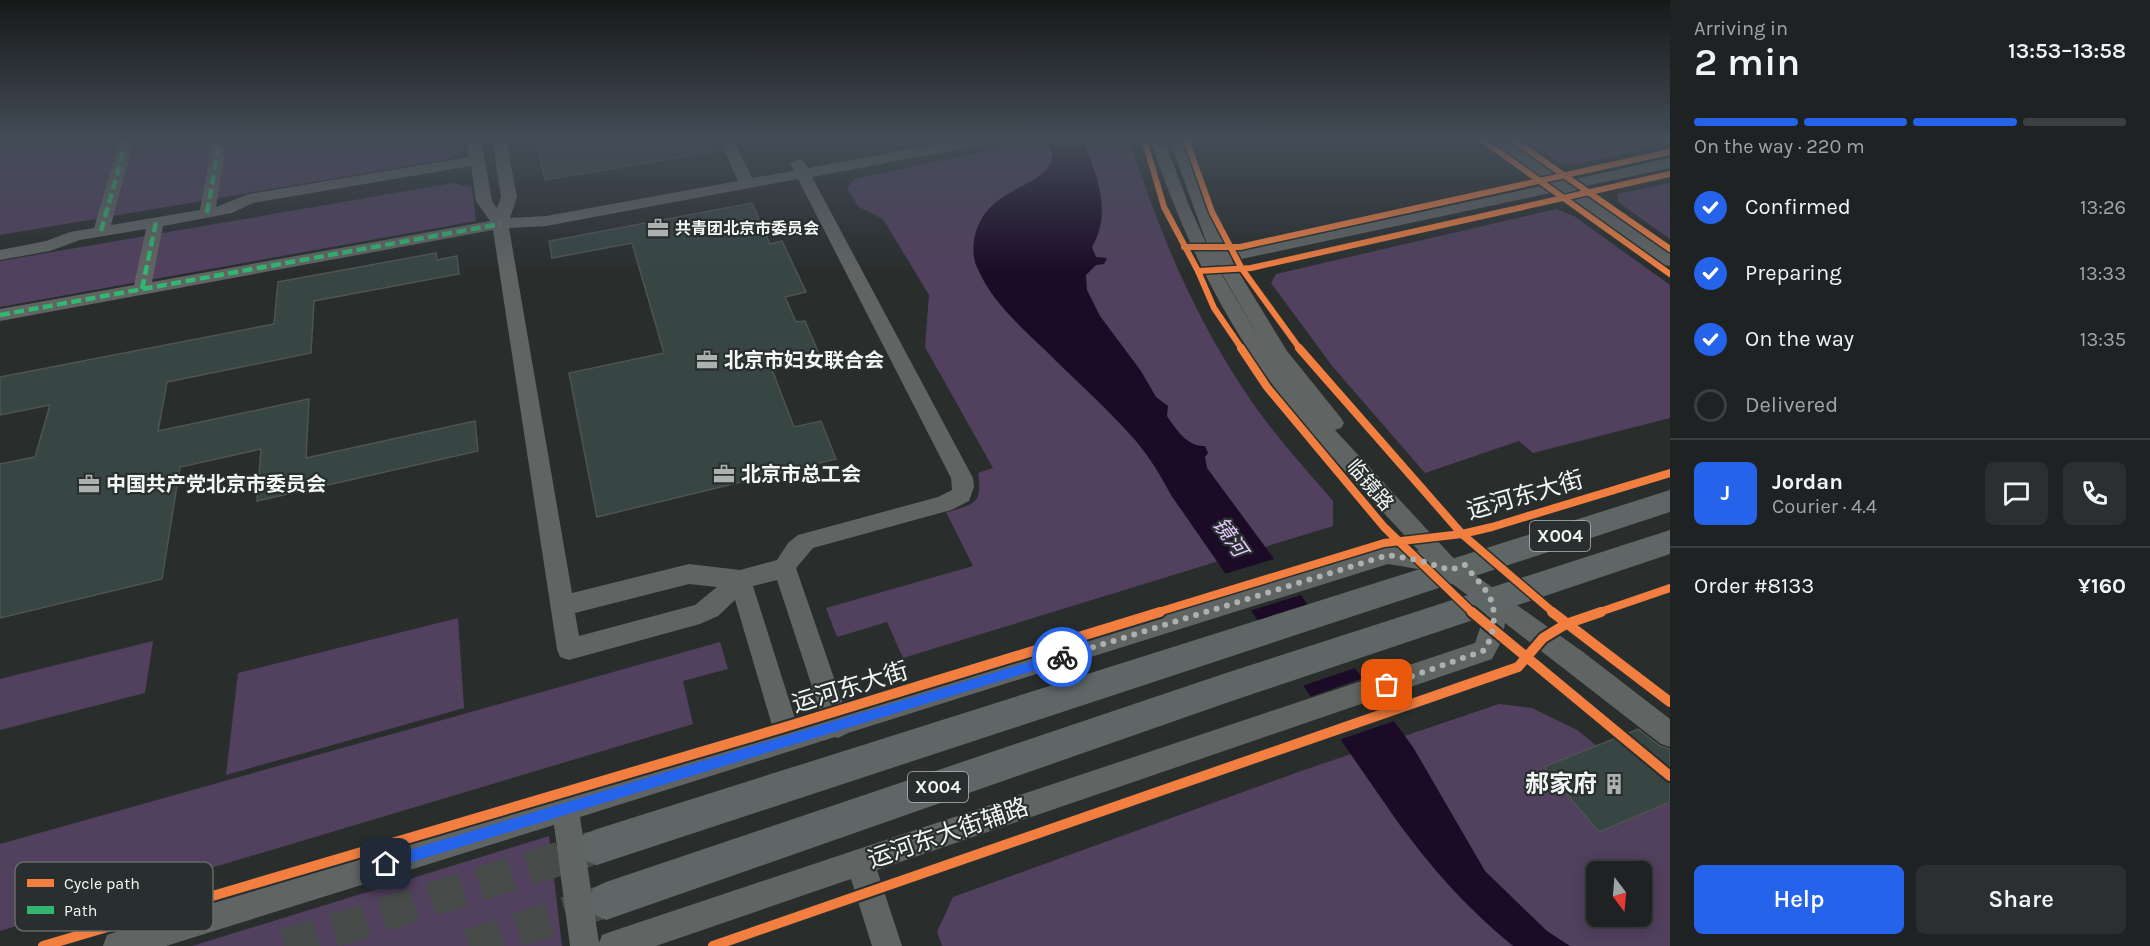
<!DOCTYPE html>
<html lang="en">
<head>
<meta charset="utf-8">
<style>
	:root { --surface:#1f2222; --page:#2c2f2f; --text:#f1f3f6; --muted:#a1a4a5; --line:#3c3f40; --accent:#2563eb }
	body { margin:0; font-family:Karla,"Noto Sans SC",sans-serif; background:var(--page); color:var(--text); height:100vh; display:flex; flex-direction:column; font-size:22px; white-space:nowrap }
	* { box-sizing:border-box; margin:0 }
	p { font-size:20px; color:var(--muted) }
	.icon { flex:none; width:33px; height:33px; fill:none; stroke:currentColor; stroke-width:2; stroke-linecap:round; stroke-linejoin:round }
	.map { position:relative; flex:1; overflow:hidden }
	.sheet { display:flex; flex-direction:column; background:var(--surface); width:480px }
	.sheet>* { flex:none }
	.needle { width:39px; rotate:164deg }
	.tools { position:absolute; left:1586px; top:861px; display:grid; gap:12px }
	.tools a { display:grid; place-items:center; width:66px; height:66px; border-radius:9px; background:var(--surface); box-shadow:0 3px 15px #0003,0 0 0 2px var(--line); font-size:30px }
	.pin { position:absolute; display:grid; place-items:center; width:51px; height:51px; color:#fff; margin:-26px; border-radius:12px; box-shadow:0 3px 9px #0006 }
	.courier { position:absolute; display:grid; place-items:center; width:60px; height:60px; margin:-30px; border:4px solid #2563eb; border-radius:50%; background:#fff; color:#222; box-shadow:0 2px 8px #0007 }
	.summary em { font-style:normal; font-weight:600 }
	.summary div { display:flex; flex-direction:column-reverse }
	.summary { display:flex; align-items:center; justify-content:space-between; height:102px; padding:0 24px }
	h1 { font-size:39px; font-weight:600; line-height:45px }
	.bar { display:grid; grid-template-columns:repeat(4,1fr); gap:9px 6px; align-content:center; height:72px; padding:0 24px }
	.bar i { height:8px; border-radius:4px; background:var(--line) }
	.bar .current { background:var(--accent) }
	.bar p { grid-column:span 4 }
	.line { display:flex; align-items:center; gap:15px; padding:0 24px; border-top:2px solid var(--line) }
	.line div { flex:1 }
	.round { display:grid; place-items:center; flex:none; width:63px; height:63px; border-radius:9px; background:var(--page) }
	ol { padding:0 24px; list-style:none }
	li { display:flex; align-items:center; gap:18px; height:66px }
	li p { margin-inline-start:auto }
	li .icon { padding:6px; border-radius:50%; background:var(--accent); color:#fff; stroke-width:4 }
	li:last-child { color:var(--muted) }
	li i { width:33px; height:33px; border:3px solid var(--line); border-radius:50% }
	.cta { display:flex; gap:12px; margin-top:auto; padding:12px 24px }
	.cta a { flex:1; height:69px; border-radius:9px; background:var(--accent); color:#fff; font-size:24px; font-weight:600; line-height:69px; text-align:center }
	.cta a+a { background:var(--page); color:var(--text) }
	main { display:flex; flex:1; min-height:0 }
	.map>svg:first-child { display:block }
	.green { fill:#51405e; fill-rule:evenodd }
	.water { fill:#1b0b27 }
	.pier { fill:#292e2d }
	.building { fill:#374543; stroke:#4f5352; stroke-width:1.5 }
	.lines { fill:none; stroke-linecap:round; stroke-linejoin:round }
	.major-tunnel { stroke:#474c4b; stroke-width:34; stroke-dasharray:34 17; stroke-linecap:butt }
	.minor { fill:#606463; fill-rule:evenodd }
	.major { fill:#5e6766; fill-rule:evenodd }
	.quiet { stroke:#33b770; stroke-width:4.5; stroke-dasharray:10 4.5; stroke-linecap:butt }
	.cycleway-far2-casing { stroke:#282f2e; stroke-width:9 }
	.cycleway-far1-casing { stroke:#282f2e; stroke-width:11 }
	.cycleway-casing { stroke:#282f2e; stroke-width:14 }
	.cycleway-far2 { stroke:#f27e40; stroke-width:6 }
	.cycleway-far1 { stroke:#f27e40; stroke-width:8 }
	.cycleway { stroke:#f27e40; stroke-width:10 }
	.route { fill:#2563eb }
	.done { stroke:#acb0af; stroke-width:6; stroke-dasharray:0 10.8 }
	.labels { text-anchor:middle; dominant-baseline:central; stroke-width:4.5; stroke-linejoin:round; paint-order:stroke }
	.far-poi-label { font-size:16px; font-weight:bold; fill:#f2f6f5; stroke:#282f2e; text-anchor:start }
	.shield { fill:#282f2e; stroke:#b5bab9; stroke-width:1.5 }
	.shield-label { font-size:18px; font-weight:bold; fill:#f2f6f5 }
	.poi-label { font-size:20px; font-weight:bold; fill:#f2f6f5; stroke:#282f2e; text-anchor:start }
	.street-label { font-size:20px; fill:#f2f6f5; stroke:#282f2e }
	.water-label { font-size:21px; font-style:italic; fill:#e4c7fa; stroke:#282f2e }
	.near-street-label { font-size:24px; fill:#f2f6f5; stroke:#282f2e }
	.near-poi-label { font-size:24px; font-weight:bold; fill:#f2f6f5; stroke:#282f2e; text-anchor:end }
	.key { fill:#282f2e; stroke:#656b6a; stroke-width:1.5 }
	.key-label { font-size:16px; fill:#f2f6f5 }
</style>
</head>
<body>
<main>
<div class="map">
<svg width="1670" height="946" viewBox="0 0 1670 946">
	<rect width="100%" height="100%" fill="#292e2d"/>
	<!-- green -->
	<g class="green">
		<path d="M0,139H462L464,151L449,159L0,235Z"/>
		<path d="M1044,139H1129C1157,226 1191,310 1242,387C1268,428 1301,464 1333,501V526L903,658L887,622L837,637L826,608L973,566L946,512C974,505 983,504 978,473L993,468L925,347L929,295L883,219L859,207L847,189L854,179Z"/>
		<path d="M1524,139H1670V144L1572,165L1558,162Z"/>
		<path d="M453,183L472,187L476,221L0,307V261Z"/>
		<path d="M1670,183V239L1618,202V194Z"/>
		<path d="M1556,209L1574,216L1670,285V418L1533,453L1519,441L1425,473L1333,367L1271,283L1276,274Z"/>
		<path d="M458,618L464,708L226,775L238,673Z"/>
		<path d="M153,641L145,693L0,730V679Z"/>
		<path d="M720,642L728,669L683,681L693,724L0,931V844Z"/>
		<path d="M1499,704L1532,708L1577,730L1670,804V946H942L937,932L953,897L1301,771ZM1596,872H1641V916H1596Z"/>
		<path d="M549,836L562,946H192Z"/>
	</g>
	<!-- water -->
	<path class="water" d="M1046,139H1083C1096,175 1113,211 1092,247L1096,257L1107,258L1104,264L1096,265L1086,275L1087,290L1100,316L1141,371L1156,397L1168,406L1167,416C1176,429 1187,447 1205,446L1208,453L1205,457L1207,468L1413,747L1485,871L1547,931L1570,946H1513C1467,908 1432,869 1397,821L1171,495C1161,476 1150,458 1136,441C1108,409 1076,381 1046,351C1020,326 991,301 977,267C973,260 973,248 974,240C985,182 1048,192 1053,154Z"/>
	<!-- pier -->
	<g class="pier">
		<path d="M1278,558L1304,594L1249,611L1224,574Z"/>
		<path d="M1312,605L1358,667L1302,686L1257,622Z"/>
		<path d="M1366,677L1397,720L1339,740L1309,697Z"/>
	</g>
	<!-- building -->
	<g class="building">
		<path d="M536,139H705L711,152L545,180Z"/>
		<path d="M752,203L770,244L782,241L806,292L785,297L796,322L805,321L820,356L771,367L794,427L821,421L836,459L597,517L569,373L664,353L632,243L552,258L549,241Z"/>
		<path d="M436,253L437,260L457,256L459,274L314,301L311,353L167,382L158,431L309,399L306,458L475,421L478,451L257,501L261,449L180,467L162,579L0,618V464L35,457L50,405L0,415V377L274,324L278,282Z"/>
		<path d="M1638,729L1660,746L1670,749V802L1599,832L1544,767Z"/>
	</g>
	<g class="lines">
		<!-- major-tunnel -->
		<g class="major-tunnel">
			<path d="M285,946L593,848"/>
			<path d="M469,946L599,903"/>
		</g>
		<!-- minor -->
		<path class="minor" d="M120,139H134L111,225L200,210L213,139H227L216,207L249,194L469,157L467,139H481L492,201L497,208L501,197L492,139H506L517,197L510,218L546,216L738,181L719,139H733L752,178L794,171L790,164L798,159L803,161L808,168L967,139H999L992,143L812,177L973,478L974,487L969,501L951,510L813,548L796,568L845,710L1388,546L1419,551C1360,486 1295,423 1248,349C1205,283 1175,213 1150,139H1164L1188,203L1210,252L1169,139H1183L1227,251L1244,250L1550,184L1489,139H1506L1566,181L1670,158V168L1576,188L1670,253V266L1664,265L1560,191L1232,261L1287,351L1341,418L1344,423L1341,428L1335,430L1458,563L1583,652L1670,719V747L1661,744L1505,623L1502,640L1492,659L877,870L902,946H872L851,879L656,946H570L554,825L166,946H103L107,935L118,931L774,732L735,600L718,616L700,624L569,660L560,657L557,649L493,230L0,321V309L134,285L146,229L80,240L50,251L0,260V250L46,241L70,232L94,228ZM471,166L476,201L490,221L152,282L163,226L232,213L253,203ZM798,179L951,478L952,490L938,497L798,535L788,543L777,560L740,570L689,564L572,593L509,228L546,226ZM1215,262L1263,344L1219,270ZM1388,564L1418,569L1443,577L1481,605L1480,628L1475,643L613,931L602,935L599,943L580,817L835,737L838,738L848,733ZM777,580L822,717L797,725L753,586ZM689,584L717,587L695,605L579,636L575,613Z"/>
		<!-- major -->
		<g class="major">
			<path d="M1670,490V512L597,865L584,860L579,847L584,834L597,829Z"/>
			<path d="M1670,530V554L1229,702L606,920L593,914L587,901L593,888L606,882L1229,672Z"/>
		</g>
		<!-- quiet -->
		<g class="quiet">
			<path d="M207,213L220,139"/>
			<path d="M101,231L127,139"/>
			<path d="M142,289L156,222"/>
			<path d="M0,315L500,224"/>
		</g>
		<defs>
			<g id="cycleway-far2">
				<path d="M1144,139L1164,207L1198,271L1214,308L1242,349"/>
				<path d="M1186,139L1212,212L1242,269L1300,349"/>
				<path d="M1481,139L1670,274"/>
				<path d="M1512,139L1670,249"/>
				<path d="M1184,247H1240L1670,152"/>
				<path d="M1198,271L1251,268L1670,174"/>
			</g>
			<g id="cycleway-far1">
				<path d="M1241,348L1267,387L1384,527L1473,613"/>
				<path d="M1299,348L1462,534L1554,613"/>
				<path d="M1155,613L1384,543L1462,534L1492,527L1670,473"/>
				<path d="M1597,613L1670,588"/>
			</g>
			<g id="cycleway">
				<path d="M1472,612L1670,776"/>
				<path d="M1552,612L1670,702"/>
				<path d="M43,946L785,727L1160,612"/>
				<path d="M713,946L1518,667L1543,638L1566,624L1601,612"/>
			</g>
		</defs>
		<!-- cycleway-far2 casing -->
		<use href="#cycleway-far2" class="cycleway-far2-casing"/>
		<!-- cycleway-far1 casing -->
		<use href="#cycleway-far1" class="cycleway-far1-casing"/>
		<!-- cycleway casing -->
		<use href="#cycleway" class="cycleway-casing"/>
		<!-- cycleway-far2 -->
		<use href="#cycleway-far2" class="cycleway-far2"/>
		<!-- cycleway-far1 -->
		<use href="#cycleway-far1" class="cycleway-far1"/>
		<!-- cycleway -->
		<use href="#cycleway" class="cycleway"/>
	</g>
	<!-- sky -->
	<linearGradient id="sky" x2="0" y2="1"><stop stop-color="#171919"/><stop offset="0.51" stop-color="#434c57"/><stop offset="1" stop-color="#434c57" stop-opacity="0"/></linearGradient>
	<rect width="1670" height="272" fill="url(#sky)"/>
	<!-- route -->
	<path class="route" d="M1062,652L1067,657L1062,662L386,870L382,868L380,864L382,859L386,857Z"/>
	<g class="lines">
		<!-- done -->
		<path class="done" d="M1062,657L1388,555L1418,560L1450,570L1465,565C1473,576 1486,588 1491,600C1497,615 1493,640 1483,651L1387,685"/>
	</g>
	<!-- icons -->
	<defs>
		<symbol id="office-bare" viewBox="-9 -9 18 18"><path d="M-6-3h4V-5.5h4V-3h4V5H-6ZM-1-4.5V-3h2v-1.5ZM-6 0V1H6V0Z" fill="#acb0af" stroke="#282f2e" stroke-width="2.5" paint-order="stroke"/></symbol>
		<symbol id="building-bare" viewBox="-9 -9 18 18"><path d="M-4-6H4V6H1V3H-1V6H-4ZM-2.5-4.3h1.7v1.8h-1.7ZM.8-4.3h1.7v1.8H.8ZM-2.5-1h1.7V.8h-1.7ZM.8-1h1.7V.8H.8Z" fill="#acb0af" stroke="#282f2e" stroke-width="2.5" paint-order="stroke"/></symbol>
	</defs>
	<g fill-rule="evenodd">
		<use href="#office-bare" x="643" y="213" width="30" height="30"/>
		<use href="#office-bare" x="692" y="345" width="30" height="30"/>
		<use href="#office-bare" x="709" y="459" width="30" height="30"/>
		<use href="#office-bare" x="74" y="469" width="30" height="30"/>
		<use href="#building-bare" x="1599" y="769" width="30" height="30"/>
	</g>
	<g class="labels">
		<!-- far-poi labels -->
		<g class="far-poi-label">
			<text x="675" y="228">共青团北京市委员会</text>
		</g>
		<!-- shield labels -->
		<g class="shield">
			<rect x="1530" y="521" width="60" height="30" rx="4.5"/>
			<rect x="908" y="772" width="60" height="30" rx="4.5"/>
		</g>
		<g class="shield-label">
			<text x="1560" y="536">X004</text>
			<text x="938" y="787">X004</text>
		</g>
		<!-- poi labels -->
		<g class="poi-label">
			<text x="724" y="360">北京市妇女联合会</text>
			<text x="741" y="474">北京市总工会</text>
			<text x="106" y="484">中国共产党北京市委员会</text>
		</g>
		<!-- street labels -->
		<g class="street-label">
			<text transform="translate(1370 485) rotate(50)">临镜路</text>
		</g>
		<!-- water labels -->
		<g class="water-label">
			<text transform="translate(1230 537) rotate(55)">镜河</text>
		</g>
		<!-- near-street labels -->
		<g class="near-street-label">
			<text transform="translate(1525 495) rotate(-16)">运河东大街</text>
			<text transform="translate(850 687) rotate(-17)">运河东大街</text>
			<text transform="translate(948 833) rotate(-19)">运河东大街辅路</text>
		</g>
		<!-- near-poi labels -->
		<g class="near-poi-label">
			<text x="1597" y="784">郝家府</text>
		</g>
	</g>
	<!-- legend -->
	<rect x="15" y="862" width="198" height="69" rx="9" class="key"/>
	<rect x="27" y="879" width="27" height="8" fill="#f27e40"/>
	<rect x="27" y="906" width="27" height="8" fill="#33b770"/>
	<g class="key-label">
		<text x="64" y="889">Cycle path</text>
		<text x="64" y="916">Path</text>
	</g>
</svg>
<div class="tools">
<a><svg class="needle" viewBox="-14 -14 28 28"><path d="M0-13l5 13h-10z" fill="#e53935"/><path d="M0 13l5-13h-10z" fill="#a1a4a5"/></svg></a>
</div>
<div class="pin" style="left:1387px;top:685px;background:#ea580c"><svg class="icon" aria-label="bag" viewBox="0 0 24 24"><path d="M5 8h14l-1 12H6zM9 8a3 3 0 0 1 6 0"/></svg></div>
<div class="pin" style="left:386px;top:864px;background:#1f2937"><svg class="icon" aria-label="home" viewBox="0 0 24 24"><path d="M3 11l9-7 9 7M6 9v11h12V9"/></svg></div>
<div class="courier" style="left:1062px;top:657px"><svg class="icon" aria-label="bike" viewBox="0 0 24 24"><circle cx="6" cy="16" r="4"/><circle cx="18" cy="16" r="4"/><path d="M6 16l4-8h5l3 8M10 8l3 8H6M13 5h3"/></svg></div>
</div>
<section class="sheet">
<div class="summary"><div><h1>2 min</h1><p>Arriving in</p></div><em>13:53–13:58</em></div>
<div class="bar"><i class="current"></i><i class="current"></i><i class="current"></i><i></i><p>On the way · 220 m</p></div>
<ol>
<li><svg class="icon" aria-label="check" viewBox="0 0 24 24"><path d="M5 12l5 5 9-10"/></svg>Confirmed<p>13:26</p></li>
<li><svg class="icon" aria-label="check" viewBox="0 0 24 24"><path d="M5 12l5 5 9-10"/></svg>Preparing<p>13:33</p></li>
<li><svg class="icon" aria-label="check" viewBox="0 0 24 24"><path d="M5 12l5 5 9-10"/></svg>On the way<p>13:35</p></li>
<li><i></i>Delivered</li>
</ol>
<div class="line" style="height:108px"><b class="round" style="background:var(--accent);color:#fff">J</b><div><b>Jordan</b><p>Courier · 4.4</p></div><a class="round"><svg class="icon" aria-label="chat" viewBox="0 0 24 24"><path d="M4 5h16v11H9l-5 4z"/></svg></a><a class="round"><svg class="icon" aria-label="phone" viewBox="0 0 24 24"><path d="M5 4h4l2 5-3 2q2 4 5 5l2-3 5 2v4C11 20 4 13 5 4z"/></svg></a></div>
<div class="line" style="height:78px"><div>Order #8133</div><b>¥160</b></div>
<div class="cta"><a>Help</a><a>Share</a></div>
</section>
</main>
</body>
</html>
